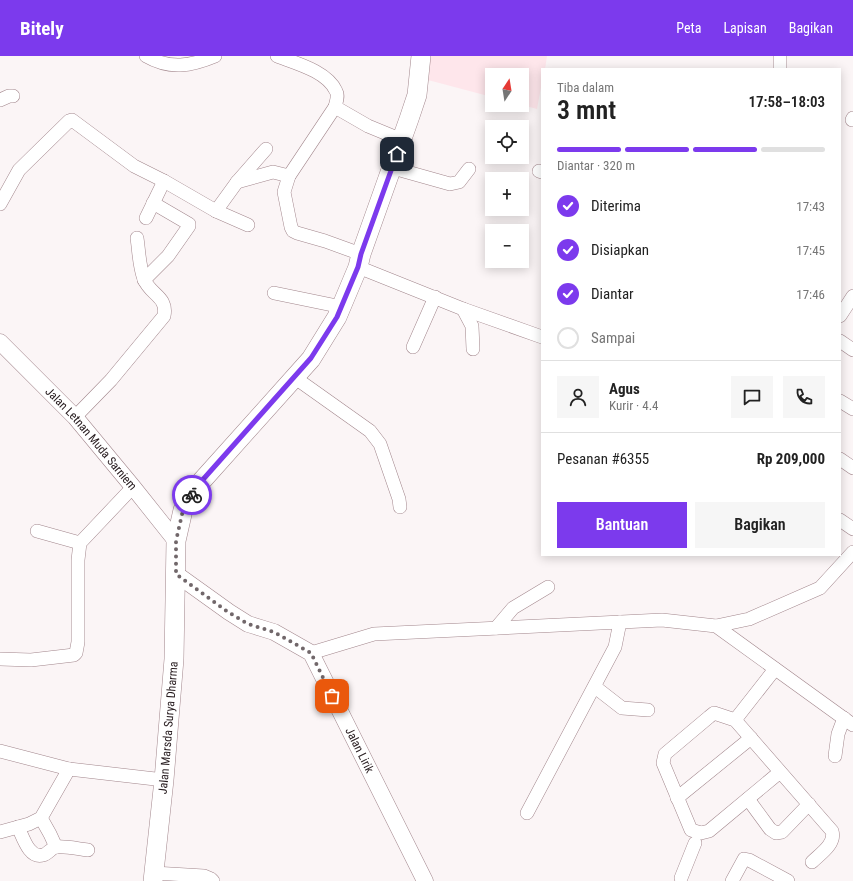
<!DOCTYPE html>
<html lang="id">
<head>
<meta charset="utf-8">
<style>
	:root { --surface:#fff; --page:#f6f6f6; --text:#222; --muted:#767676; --line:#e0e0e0; --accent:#7c3aed }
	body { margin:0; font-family:"Roboto Condensed",sans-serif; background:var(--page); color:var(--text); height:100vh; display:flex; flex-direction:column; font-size:15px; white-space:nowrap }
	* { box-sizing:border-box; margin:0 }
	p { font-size:13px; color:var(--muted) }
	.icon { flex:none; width:22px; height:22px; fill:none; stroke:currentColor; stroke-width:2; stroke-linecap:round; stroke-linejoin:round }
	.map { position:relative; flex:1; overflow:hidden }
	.sheet { position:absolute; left:541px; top:12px; width:300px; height:488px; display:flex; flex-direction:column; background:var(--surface); border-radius:0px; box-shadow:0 2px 10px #0003 }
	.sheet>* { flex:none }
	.needle { width:26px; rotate:12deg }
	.controls { position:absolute; left:485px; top:12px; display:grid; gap:8px }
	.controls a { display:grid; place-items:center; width:44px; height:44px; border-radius:0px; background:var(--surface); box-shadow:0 2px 10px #0003; font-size:20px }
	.pin { position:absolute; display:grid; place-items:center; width:34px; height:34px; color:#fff; margin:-17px; border-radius:8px; box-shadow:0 2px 6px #0006 }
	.courier { position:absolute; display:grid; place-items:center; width:40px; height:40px; margin:-20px; border:3px solid #7c3aed; border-radius:50%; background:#fff; color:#222; box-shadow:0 1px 5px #0007 }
	.summary em { font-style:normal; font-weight:600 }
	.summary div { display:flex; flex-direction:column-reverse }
	.summary { display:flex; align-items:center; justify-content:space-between; height:68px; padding:0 16px }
	h1 { font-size:26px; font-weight:600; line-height:30px }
	.bar { display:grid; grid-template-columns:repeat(4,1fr); gap:6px 4px; align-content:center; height:48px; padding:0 16px }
	.bar i { height:5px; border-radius:3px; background:var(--line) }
	.bar .on { background:var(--accent) }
	.bar p { grid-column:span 4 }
	.line { display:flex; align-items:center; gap:10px; padding:0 16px; border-top:1px solid var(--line) }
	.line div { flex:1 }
	.round { display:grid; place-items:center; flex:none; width:42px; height:42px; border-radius:0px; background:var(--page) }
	ol { padding:0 16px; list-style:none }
	li { display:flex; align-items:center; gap:12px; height:44px }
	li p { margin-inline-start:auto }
	li .icon { padding:4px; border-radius:50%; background:var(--accent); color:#fff; stroke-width:4 }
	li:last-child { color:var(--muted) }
	li i { width:22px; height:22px; border:2px solid var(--line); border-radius:50% }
	.action { display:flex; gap:8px; margin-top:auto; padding:8px 16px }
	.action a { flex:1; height:46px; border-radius:0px; background:var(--accent); color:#fff; font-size:16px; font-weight:600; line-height:46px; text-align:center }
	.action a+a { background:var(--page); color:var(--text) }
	header { display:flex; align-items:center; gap:24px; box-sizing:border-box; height:56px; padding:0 20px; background:var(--accent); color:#fff }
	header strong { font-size:19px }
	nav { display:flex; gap:22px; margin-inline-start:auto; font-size:14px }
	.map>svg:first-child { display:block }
	.built { fill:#fee6eb }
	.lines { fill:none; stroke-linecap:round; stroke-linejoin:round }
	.minor-casing { stroke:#a2868c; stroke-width:14 }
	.major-casing { stroke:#a2868c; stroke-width:17 }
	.highway-casing { stroke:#a2868c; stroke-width:20 }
	.minor { stroke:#fff; stroke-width:13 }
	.major { stroke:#fff; stroke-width:16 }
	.highway { stroke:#fff; stroke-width:19 }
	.done { stroke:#71676a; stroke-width:4; stroke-dasharray:0 7.2 }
	.route { stroke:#7c3aed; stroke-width:5 }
	.labels { text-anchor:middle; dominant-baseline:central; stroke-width:3; stroke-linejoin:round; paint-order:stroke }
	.street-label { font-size:12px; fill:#261b1e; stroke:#fbf5f6 }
</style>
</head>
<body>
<header>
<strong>Bitely</strong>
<nav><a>Peta</a><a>Lapisan</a><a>Bagikan</a></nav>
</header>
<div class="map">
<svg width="853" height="825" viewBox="0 0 853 825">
	<rect width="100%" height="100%" fill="#fbf5f6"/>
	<!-- built -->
	<path class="built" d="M430,0H547L545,13H542V26L537,53L522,49V19H492V41L428,24Z"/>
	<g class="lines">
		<defs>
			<g id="minor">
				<path d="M146,0C170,14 191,10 215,0"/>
				<path d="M277,0C295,7 327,15 336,35C339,40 336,46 335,51L289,120L284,136L291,171L293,175L297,177L325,185L361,198"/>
				<path d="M780,0V13"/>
				<path d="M0,44L9,40H13"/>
				<path d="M335,51L368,70L402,84"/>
				<path d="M852,64L853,62"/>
				<path d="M393,112L450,128L459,126L469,113"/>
				<path d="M539,115L542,116"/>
				<path d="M237,126L273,116L289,120"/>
				<path d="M0,148L19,114L69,65L72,64L134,110L164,125L216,155L248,169"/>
				<path d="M216,155L237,126L266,93"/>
				<path d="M146,162L164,125"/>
				<path d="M358,211L463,253L542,281"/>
				<path d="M144,224L168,200L189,170V168L153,147"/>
				<path d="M274,237L342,251"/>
				<path d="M463,253L472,270L473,293"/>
				<path d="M840,260L853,240"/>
				<path d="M840,285L853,294"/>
				<path d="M413,291L435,241"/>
				<path d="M294,321L370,375L380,388L399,443L400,451"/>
				<path d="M840,345L853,353"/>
				<path d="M75,361L111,324L164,260C168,240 150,239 144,223C139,210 139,195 137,182"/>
				<path d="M840,403L853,412"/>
				<path d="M840,464L853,473"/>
				<path d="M37,475L80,487"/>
				<path d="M716,570L749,563L820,532L853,496"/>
				<path d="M496,572L513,552L548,531"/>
				<path d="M311,597L374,578L662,564L716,570L853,669"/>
				<path d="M0,603L31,604L74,599L76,597L78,586V504L80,487L133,431"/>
				<path d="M595,631L622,652L648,654"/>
				<path d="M735,664L775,613"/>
				<path d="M0,695L69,713L164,724"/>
				<path d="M835,700L838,678L844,662"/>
				<path d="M780,716L709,775L701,777L691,774L663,707L665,698L709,661L714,657L735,664L832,775C836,788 820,798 812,806"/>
				<path d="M677,742L751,682"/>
				<path d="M748,743L770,773L776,777L782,776L809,748"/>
				<path d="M527,757L615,591L620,566"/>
				<path d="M41,762L50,778L56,791"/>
				<path d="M18,771C23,781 29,803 43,799C48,798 51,792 56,791C67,790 78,793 88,794"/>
				<path d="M0,776L29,768L41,762L69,713"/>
				<path d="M154,817L204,820L211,823L213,825"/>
				<path d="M681,822L695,787"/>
				<path d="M732,825L744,803L749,804L788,825"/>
			</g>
			<g id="major">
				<path id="s1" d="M0,286L75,361L133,431L176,485"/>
				<path id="s2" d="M176,518L229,556L248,568L274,576L311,597L425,825"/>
			</g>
			<g id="highway">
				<path id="s3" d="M153,825L164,724L174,603L176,485L183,454L199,428L311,303L337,261L358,211L361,198L409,63L417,39L421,0"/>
			</g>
		</defs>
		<!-- minor casing -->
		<use href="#minor" class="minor-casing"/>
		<!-- major casing -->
		<use href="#major" class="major-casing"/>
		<!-- highway casing -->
		<use href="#highway" class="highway-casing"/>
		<!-- minor -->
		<use href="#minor" class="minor"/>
		<!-- major -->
		<use href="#major" class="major"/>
		<!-- highway -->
		<use href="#highway" class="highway"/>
	</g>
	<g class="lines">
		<!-- done -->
		<path class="done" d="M192,439L183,454L176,485V518L228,556L248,568L274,576L311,597L332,640"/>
		<!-- route -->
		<path class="route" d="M192,439L199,428L311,302L337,261L358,211L361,198L397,98"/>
	</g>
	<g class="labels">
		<!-- street labels -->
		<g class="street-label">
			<text stroke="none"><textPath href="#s1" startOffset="133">Jalan Letnan Muda Sarniem</textPath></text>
			<text stroke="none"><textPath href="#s3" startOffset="154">Jalan Marsda Surya Dharma</textPath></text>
			<text stroke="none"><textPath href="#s2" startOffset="266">Jalan Lirik</textPath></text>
		</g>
	</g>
</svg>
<div class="controls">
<a><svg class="needle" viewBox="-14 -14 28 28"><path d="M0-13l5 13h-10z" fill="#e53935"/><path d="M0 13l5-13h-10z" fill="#767676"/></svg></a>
<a><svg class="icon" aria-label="locate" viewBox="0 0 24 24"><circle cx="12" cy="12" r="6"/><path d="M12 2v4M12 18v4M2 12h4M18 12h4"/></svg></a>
<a>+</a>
<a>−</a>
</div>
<div class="pin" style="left:332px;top:640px;background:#ea580c"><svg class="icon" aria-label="bag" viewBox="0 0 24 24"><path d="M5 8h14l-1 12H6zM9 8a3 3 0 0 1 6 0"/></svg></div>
<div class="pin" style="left:397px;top:98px;background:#1f2937"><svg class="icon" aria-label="home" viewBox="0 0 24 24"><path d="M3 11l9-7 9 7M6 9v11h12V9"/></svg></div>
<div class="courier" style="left:192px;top:439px"><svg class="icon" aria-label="bike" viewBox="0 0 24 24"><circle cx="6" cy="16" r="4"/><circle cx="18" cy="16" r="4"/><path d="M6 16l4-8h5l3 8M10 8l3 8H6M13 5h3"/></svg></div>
<section class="sheet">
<div class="summary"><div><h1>3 mnt</h1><p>Tiba dalam</p></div><em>17:58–18:03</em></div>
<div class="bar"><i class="on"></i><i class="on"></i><i class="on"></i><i></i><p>Diantar · 320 m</p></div>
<ol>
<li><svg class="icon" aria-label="check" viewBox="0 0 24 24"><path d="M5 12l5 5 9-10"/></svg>Diterima<p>17:43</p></li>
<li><svg class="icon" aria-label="check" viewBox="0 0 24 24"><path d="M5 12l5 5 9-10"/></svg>Disiapkan<p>17:45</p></li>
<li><svg class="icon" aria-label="check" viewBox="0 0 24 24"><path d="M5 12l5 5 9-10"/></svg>Diantar<p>17:46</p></li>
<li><i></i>Sampai</li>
</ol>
<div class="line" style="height:72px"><a class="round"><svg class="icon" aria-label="person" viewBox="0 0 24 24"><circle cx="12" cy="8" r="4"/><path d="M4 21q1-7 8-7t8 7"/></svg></a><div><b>Agus</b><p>Kurir · 4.4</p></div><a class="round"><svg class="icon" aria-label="chat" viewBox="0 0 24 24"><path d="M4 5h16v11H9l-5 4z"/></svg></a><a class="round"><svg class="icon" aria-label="phone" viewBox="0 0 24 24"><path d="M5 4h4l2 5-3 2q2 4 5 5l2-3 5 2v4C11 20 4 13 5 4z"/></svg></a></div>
<div class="line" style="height:52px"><div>Pesanan #6355</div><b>Rp 209,000</b></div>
<div class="action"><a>Bantuan</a><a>Bagikan</a></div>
</section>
</div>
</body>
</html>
